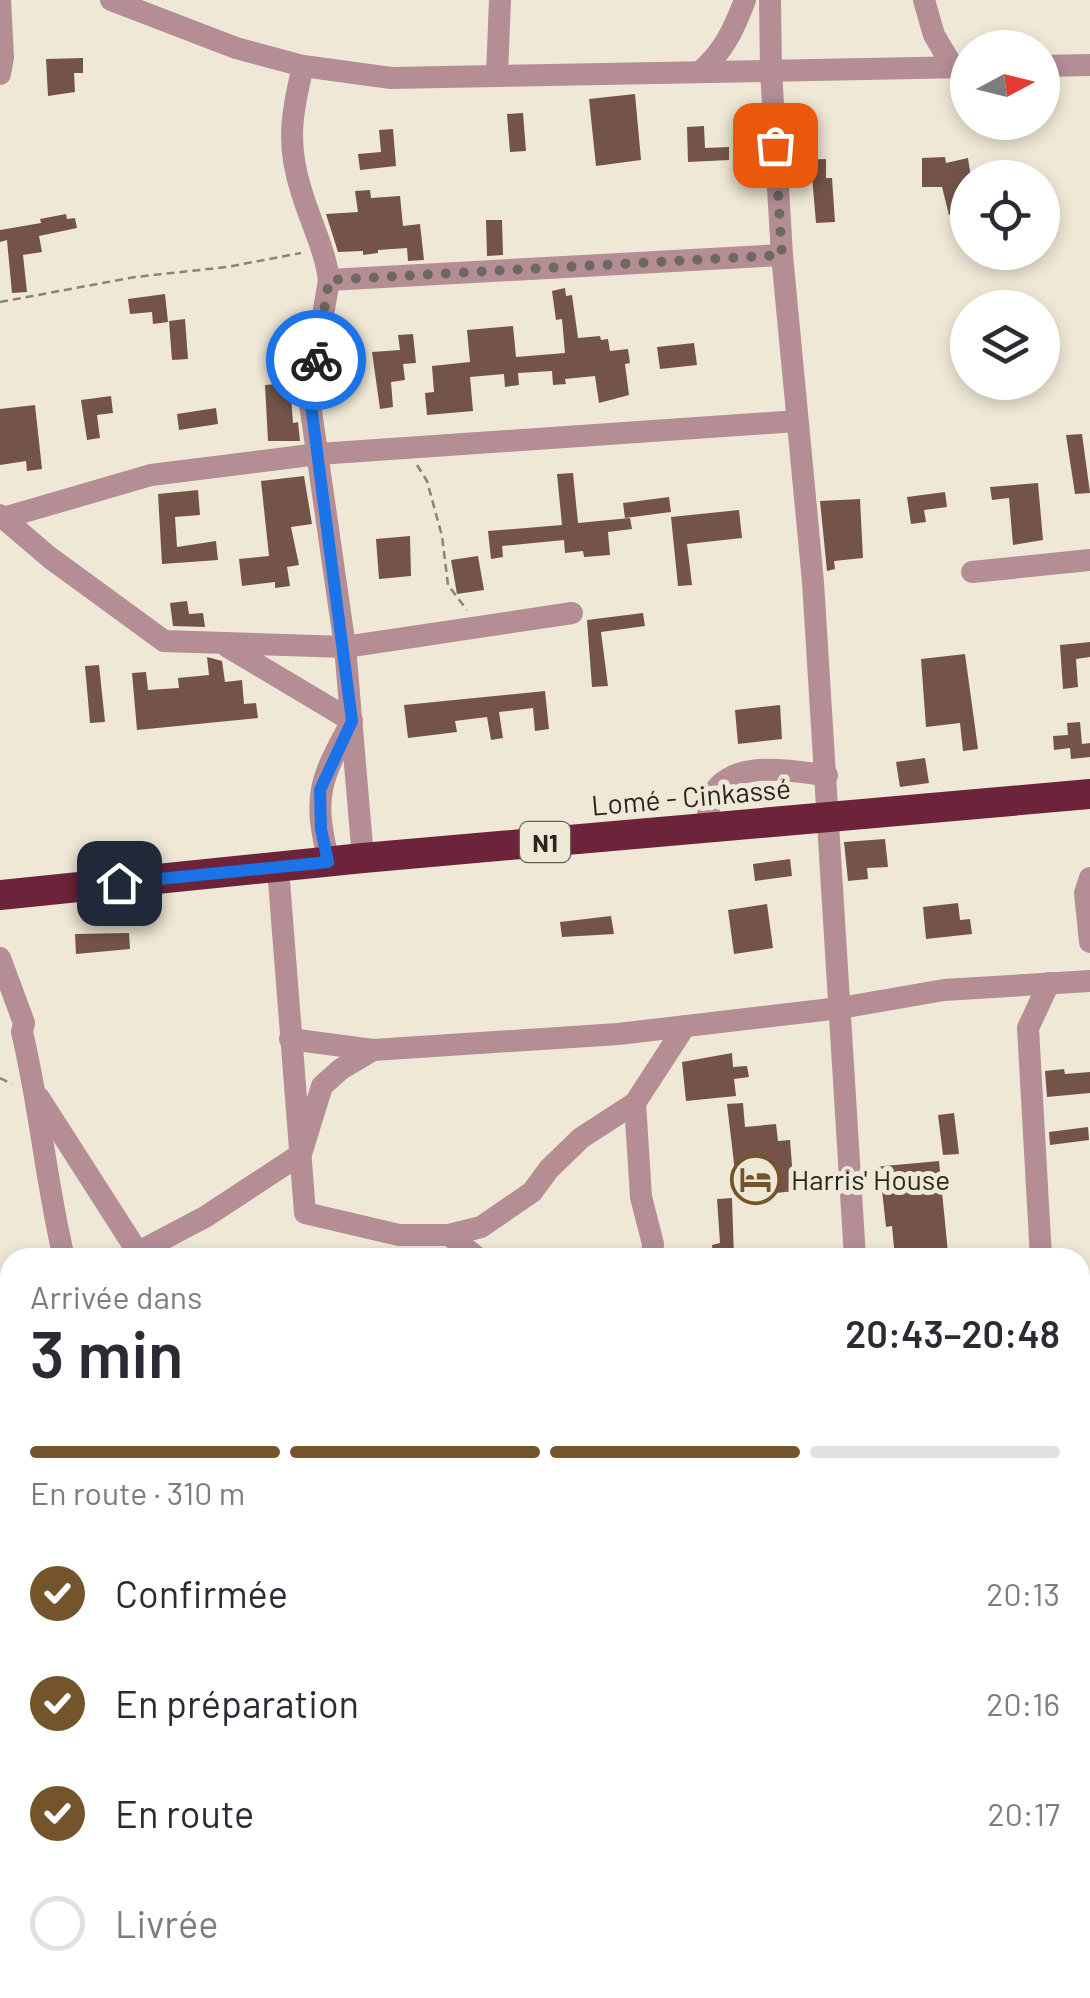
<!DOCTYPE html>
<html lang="fr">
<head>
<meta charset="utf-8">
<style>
	:root { --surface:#fff; --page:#f7f7f7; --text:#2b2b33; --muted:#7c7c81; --line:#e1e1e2; --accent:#74542a }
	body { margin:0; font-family:Barlow,sans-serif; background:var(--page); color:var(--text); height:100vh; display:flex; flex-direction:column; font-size:38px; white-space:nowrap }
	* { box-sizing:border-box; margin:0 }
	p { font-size:32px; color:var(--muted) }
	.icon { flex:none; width:55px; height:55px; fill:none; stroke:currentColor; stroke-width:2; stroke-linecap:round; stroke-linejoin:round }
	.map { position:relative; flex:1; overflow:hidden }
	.panel { position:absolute; left:0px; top:1248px; width:1090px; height:752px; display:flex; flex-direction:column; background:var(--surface); border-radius:30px 30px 0 0; box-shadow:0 5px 15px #0003 }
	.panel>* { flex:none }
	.needle { width:65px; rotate:83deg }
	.fabs { position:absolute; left:950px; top:30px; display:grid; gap:20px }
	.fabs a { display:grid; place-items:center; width:110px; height:110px; border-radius:50%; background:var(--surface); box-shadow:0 5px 15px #0003; font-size:50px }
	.pin { position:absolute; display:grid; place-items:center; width:85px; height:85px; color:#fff; margin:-42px; border-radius:20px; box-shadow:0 5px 15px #0006 }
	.courier { position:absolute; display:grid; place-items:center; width:100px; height:100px; margin:-50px; border:8px solid #1a73e8; border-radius:50%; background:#fff; color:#222; box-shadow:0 2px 12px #0007 }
	.headline em { font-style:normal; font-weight:600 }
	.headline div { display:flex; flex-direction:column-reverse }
	.headline { display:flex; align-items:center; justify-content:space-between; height:170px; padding:0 30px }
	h1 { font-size:65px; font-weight:600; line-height:75px }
	.bar { display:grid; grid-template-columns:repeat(4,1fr); gap:15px 10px; align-content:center; height:120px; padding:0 30px }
	.bar i { height:12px; border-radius:8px; background:var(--line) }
	.bar .active { background:var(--accent) }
	.bar p { grid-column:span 4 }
	ol { padding:0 30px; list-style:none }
	li { display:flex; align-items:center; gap:30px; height:110px }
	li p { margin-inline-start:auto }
	li .icon { padding:10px; border-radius:50%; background:var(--accent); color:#fff; stroke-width:4 }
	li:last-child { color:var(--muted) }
	li i { width:55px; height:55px; border:5px solid var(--line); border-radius:50% }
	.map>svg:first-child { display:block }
	.building { fill:#74544a }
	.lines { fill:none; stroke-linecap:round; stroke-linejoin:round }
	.path { stroke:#898478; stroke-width:2.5; stroke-dasharray:8 5; stroke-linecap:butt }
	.minor { stroke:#b48d95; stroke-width:22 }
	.highway { stroke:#6d2339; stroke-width:30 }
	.done { stroke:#6e695e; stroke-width:10; stroke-dasharray:0 18 }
	.route { stroke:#1a73e8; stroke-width:12 }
	.labels { text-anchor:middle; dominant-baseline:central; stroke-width:10; stroke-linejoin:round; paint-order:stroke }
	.shield { fill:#efe8d6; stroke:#646055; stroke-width:2.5 }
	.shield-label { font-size:25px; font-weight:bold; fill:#28251e }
	.street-label { font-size:28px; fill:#28251e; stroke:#efe8d6 }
	.poi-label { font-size:28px; fill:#28251e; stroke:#efe8d6; text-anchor:start }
</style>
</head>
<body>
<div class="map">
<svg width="1090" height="1998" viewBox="0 0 1090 1998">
	<rect width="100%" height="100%" fill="#efe8d6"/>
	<!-- building -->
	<g class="building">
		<path d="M83,58V73H74L75,92L48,96L46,59Z"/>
		<path d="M635,94L641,160L596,166L589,99Z"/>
		<path d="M523,113L526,151L510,152L507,114Z"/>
		<path d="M704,126L705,148L729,147V160L688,162L687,127Z"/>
		<path d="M393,129L396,166L360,170L358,154L381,152L379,130Z"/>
		<path d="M945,157L946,163L968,158L971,178H968V212L949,215L942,187H922V158Z"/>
		<path d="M826,159V178H832L835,222L816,223L812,176L798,177L797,160Z"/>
		<path d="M370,190L371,198L400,196L403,226L420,224L424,260L408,261L407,248L378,250V253L363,255V251L338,252L326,214L358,212L355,191Z"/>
		<path d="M66,214L67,219L75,218L77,228L39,236L42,252L23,255L27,292L12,293L7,240L0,242V230L41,223L40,219Z"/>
		<path d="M486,220H502L503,255L487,256Z"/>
		<path d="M565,288L566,296L572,295L578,338L600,336L601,340L608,339L610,351L628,349L630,363L625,364L629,395L599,403L595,376L565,379L566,384L553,385L552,371L518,373L519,385L505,387L504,374L470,377L473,411L427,415L425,393L434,392L432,366L470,362L467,330L513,326L516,357L565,353L562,319L556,320L552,291Z"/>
		<path d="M165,294L168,322L153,324L152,312L130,314L128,299Z"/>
		<path d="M185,319L188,359L172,360L169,321Z"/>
		<path d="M413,334L416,363L403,364L405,380L391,382L393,407L380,409L372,352L400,350L398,335Z"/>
		<path d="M694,343L697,365L660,369L657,347Z"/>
		<path d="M290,383L293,423L298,422L300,441H268L265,385Z"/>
		<path d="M111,396L113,413L97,415L100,438L87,440L81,400Z"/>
		<path d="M35,405L42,469L27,471L26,461L0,465V409Z"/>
		<path d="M216,408L218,424L179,430L177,414Z"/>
		<path d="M1082,434L1090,493L1075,494L1066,435Z"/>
		<path d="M573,473L578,523L630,518L632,529L608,532L610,555L584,557L583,551L565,553L564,540L502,546L503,557L491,559L488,531L562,525L557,474Z"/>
		<path d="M304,476L312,524L291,527L299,565L287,567L290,586L275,588V582L242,586L239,559L269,556L261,481Z"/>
		<path d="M1038,483L1043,540L1013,545L1009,498L992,500L990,487Z"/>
		<path d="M198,490L200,515L175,517L177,547L216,541L218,560L162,564L158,494Z"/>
		<path d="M945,492L947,507L924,510L926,522L911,524L907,497Z"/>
		<path d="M669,497L671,512L625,518L623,503Z"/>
		<path d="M860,499L863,558L834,561L835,569L827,571L820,501Z"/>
		<path d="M739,510L742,538L687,544L692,585L678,586L671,517Z"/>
		<path d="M410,536L411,576L379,579L376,539Z"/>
		<path d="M478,556L484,590L457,594L451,560Z"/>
		<path d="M187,601L189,614L203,613L205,627L173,626L170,603Z"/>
		<path d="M643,613L645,626L601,632L608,686L592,687L587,620Z"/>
		<path d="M1090,642V657L1076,659L1078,687L1063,689L1060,645Z"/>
		<path d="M965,654L978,749L963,751L960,723L926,727L921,659Z"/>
		<path d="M207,657L222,661L225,682L242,680L244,704L256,703L258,718L137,730L132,673L146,672L148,690L179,688L178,678L209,675Z"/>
		<path d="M99,665L105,722L90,723L85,666Z"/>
		<path d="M545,691L549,729L535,731L533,708L499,712L503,738L491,740L487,717L455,721L457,732L408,738L404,705Z"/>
		<path d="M780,705L782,739L738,744L735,710Z"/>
		<path d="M1080,722L1082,744L1090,743V757L1071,759L1070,748L1054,750L1053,736L1068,735L1067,723Z"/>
		<path d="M925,758L929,783L900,787L896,762Z"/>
		<path d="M885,839L888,867L867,868L868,879L848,881L844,842Z"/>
		<path d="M790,859L792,876L755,881L753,864Z"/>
		<path d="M958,903L960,920L970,919L972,934L926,939L923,907Z"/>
		<path d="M767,904L773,948L734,954L728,910Z"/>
		<path d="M611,916L614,934L562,937L560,922Z"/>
		<path d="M129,933L130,949L76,954L75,934Z"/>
		<path d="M732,1053L733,1067L747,1066L749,1077L734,1079L736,1096L686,1101L682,1062Z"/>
		<path d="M1064,1069L1065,1074L1090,1072V1093L1047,1097L1045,1071Z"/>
		<path d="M743,1103L745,1127L776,1124L778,1141L790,1140L794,1191L768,1194L767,1186L737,1189L727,1104Z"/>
		<path d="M954,1113L959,1154L943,1155L938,1115Z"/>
		<path d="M1088,1127L1089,1140L1050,1145L1049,1132Z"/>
		<path d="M939,1161L948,1253L895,1258L892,1226L886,1227L882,1190H876L874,1167Z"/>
		<path d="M732,1198L734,1258H713L712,1245L720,1243L717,1199Z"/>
	</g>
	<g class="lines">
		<!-- path -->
		<g class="path">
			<path d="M0,302L135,277L227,267L301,253"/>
			<path d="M417,465L427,481L442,536L448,585L467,610"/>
			<path d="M0,1078L12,1084"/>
			<path d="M0,1308L10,1298"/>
			<path d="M0,1374L10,1376"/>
			<path d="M0,1390L10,1387"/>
		</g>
		<!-- minor -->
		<g class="minor">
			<path d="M111,0L236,48L303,66L391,78L968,67"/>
			<path d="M770,0L771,71L782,255L813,582L855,1258"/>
			<path d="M924,0L934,35L953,67"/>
			<path d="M303,66C292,112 286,143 301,190C310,221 325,249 329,280L309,397L345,647L363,858"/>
			<path d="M1042,66L1090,65"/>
			<path d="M700,72C724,51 734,29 745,0"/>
			<path d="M0,74L3,57L0,0"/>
			<path d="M497,75L500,0"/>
			<path d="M329,280L782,255"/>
			<path d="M0,515L49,557L164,641L345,647L572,613"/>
			<path d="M3,518L151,475L318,454L797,421"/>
			<path d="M972,572L1090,560"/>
			<path d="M228,647L352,721C320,780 312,795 329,862"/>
			<path d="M706,828C708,819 708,804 712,796C732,757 793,772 827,775"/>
			<path d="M278,868L305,1213L399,1235H449L481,1227L532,1192L549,1169L581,1138L635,1103L685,1026"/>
			<path d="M1090,878L1085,893L1090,942"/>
			<path d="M0,958L24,1023L22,1032C40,1107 46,1183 64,1258"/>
			<path d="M290,1039L373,1050L618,1034L840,1008L944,990L1090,981"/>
			<path d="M39,1098L137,1251"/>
			<path d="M635,1103L641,1197L653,1244L652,1258"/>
			<path d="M449,1235L478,1258"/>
			<path d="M127,1258L205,1217L301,1154L322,1086L341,1069L373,1050"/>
			<path d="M1041,1258L1028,1028L1049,983"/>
			<path d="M1080,1331H1090"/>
			<path d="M0,1510L10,1486"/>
			<path d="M0,1622L10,1653"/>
			<path d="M1080,1741L1090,1740"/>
			<path d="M1080,1856H1090"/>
			<path d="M0,1969L10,1975"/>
			<path d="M37,1990L48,1996"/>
			<path d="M375,1990L376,1998"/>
			<path d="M721,1990L722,1998"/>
			<path d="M1072,1990V1998"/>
			<path d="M689,1998L700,1990"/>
		</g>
		<!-- highway -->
		<path class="highway" d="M0,895L363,858L1090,794"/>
	</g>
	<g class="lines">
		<!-- done -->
		<path class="done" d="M316,360L329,280L782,255L775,145"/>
		<!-- route -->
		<path class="route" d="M119,883L328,862L321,829L320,790L352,721L310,397L316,360"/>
	</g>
	<!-- icons -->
	<defs>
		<symbol id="hotel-ring" viewBox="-11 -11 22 22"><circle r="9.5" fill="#efe8d6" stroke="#74542a" stroke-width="1.5"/><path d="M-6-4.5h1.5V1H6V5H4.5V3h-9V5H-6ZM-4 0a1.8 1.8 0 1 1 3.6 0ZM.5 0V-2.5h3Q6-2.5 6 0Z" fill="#74542a"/></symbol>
	</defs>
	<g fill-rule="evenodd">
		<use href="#hotel-ring" x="728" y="1152" width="55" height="55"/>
	</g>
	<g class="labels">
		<!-- shield labels -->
		<rect class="shield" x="520" y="822" width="50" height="40" rx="8"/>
		<g class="shield-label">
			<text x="545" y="842">N1</text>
		</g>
		<!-- street labels -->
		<g class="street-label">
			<text transform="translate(691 796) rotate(-5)">Lomé - Cinkassé</text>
		</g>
		<!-- poi labels -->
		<g class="poi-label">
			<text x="791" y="1179">Harris' House</text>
		</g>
	</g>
</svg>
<div class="fabs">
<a><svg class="needle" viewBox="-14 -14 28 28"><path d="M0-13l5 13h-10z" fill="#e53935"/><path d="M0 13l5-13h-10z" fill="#7c7c81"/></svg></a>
<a><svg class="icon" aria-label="locate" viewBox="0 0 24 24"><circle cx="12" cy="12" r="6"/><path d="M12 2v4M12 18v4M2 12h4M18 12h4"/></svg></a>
<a><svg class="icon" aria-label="layers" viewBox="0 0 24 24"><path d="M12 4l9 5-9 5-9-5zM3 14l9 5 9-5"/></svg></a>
</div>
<div class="pin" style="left:775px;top:145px;background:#ea580c"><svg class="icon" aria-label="bag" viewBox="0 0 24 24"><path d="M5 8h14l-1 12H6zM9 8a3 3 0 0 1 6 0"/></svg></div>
<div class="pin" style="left:119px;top:883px;background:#1f2937"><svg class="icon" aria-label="home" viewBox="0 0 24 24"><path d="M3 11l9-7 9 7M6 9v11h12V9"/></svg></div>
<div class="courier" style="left:316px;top:360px"><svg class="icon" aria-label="bike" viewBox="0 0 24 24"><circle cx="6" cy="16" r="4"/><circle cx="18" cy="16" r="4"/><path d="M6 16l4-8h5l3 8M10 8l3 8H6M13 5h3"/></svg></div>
<section class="panel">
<div class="headline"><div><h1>3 min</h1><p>Arrivée dans</p></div><em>20:43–20:48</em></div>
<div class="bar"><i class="active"></i><i class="active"></i><i class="active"></i><i></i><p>En route · 310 m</p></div>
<ol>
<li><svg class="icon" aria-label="check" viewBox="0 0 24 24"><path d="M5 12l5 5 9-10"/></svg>Confirmée<p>20:13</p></li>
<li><svg class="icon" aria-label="check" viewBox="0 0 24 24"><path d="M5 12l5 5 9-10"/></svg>En préparation<p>20:16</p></li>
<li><svg class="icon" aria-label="check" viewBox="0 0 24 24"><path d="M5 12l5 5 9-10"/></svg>En route<p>20:17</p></li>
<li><i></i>Livrée</li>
</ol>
</section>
</div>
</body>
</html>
